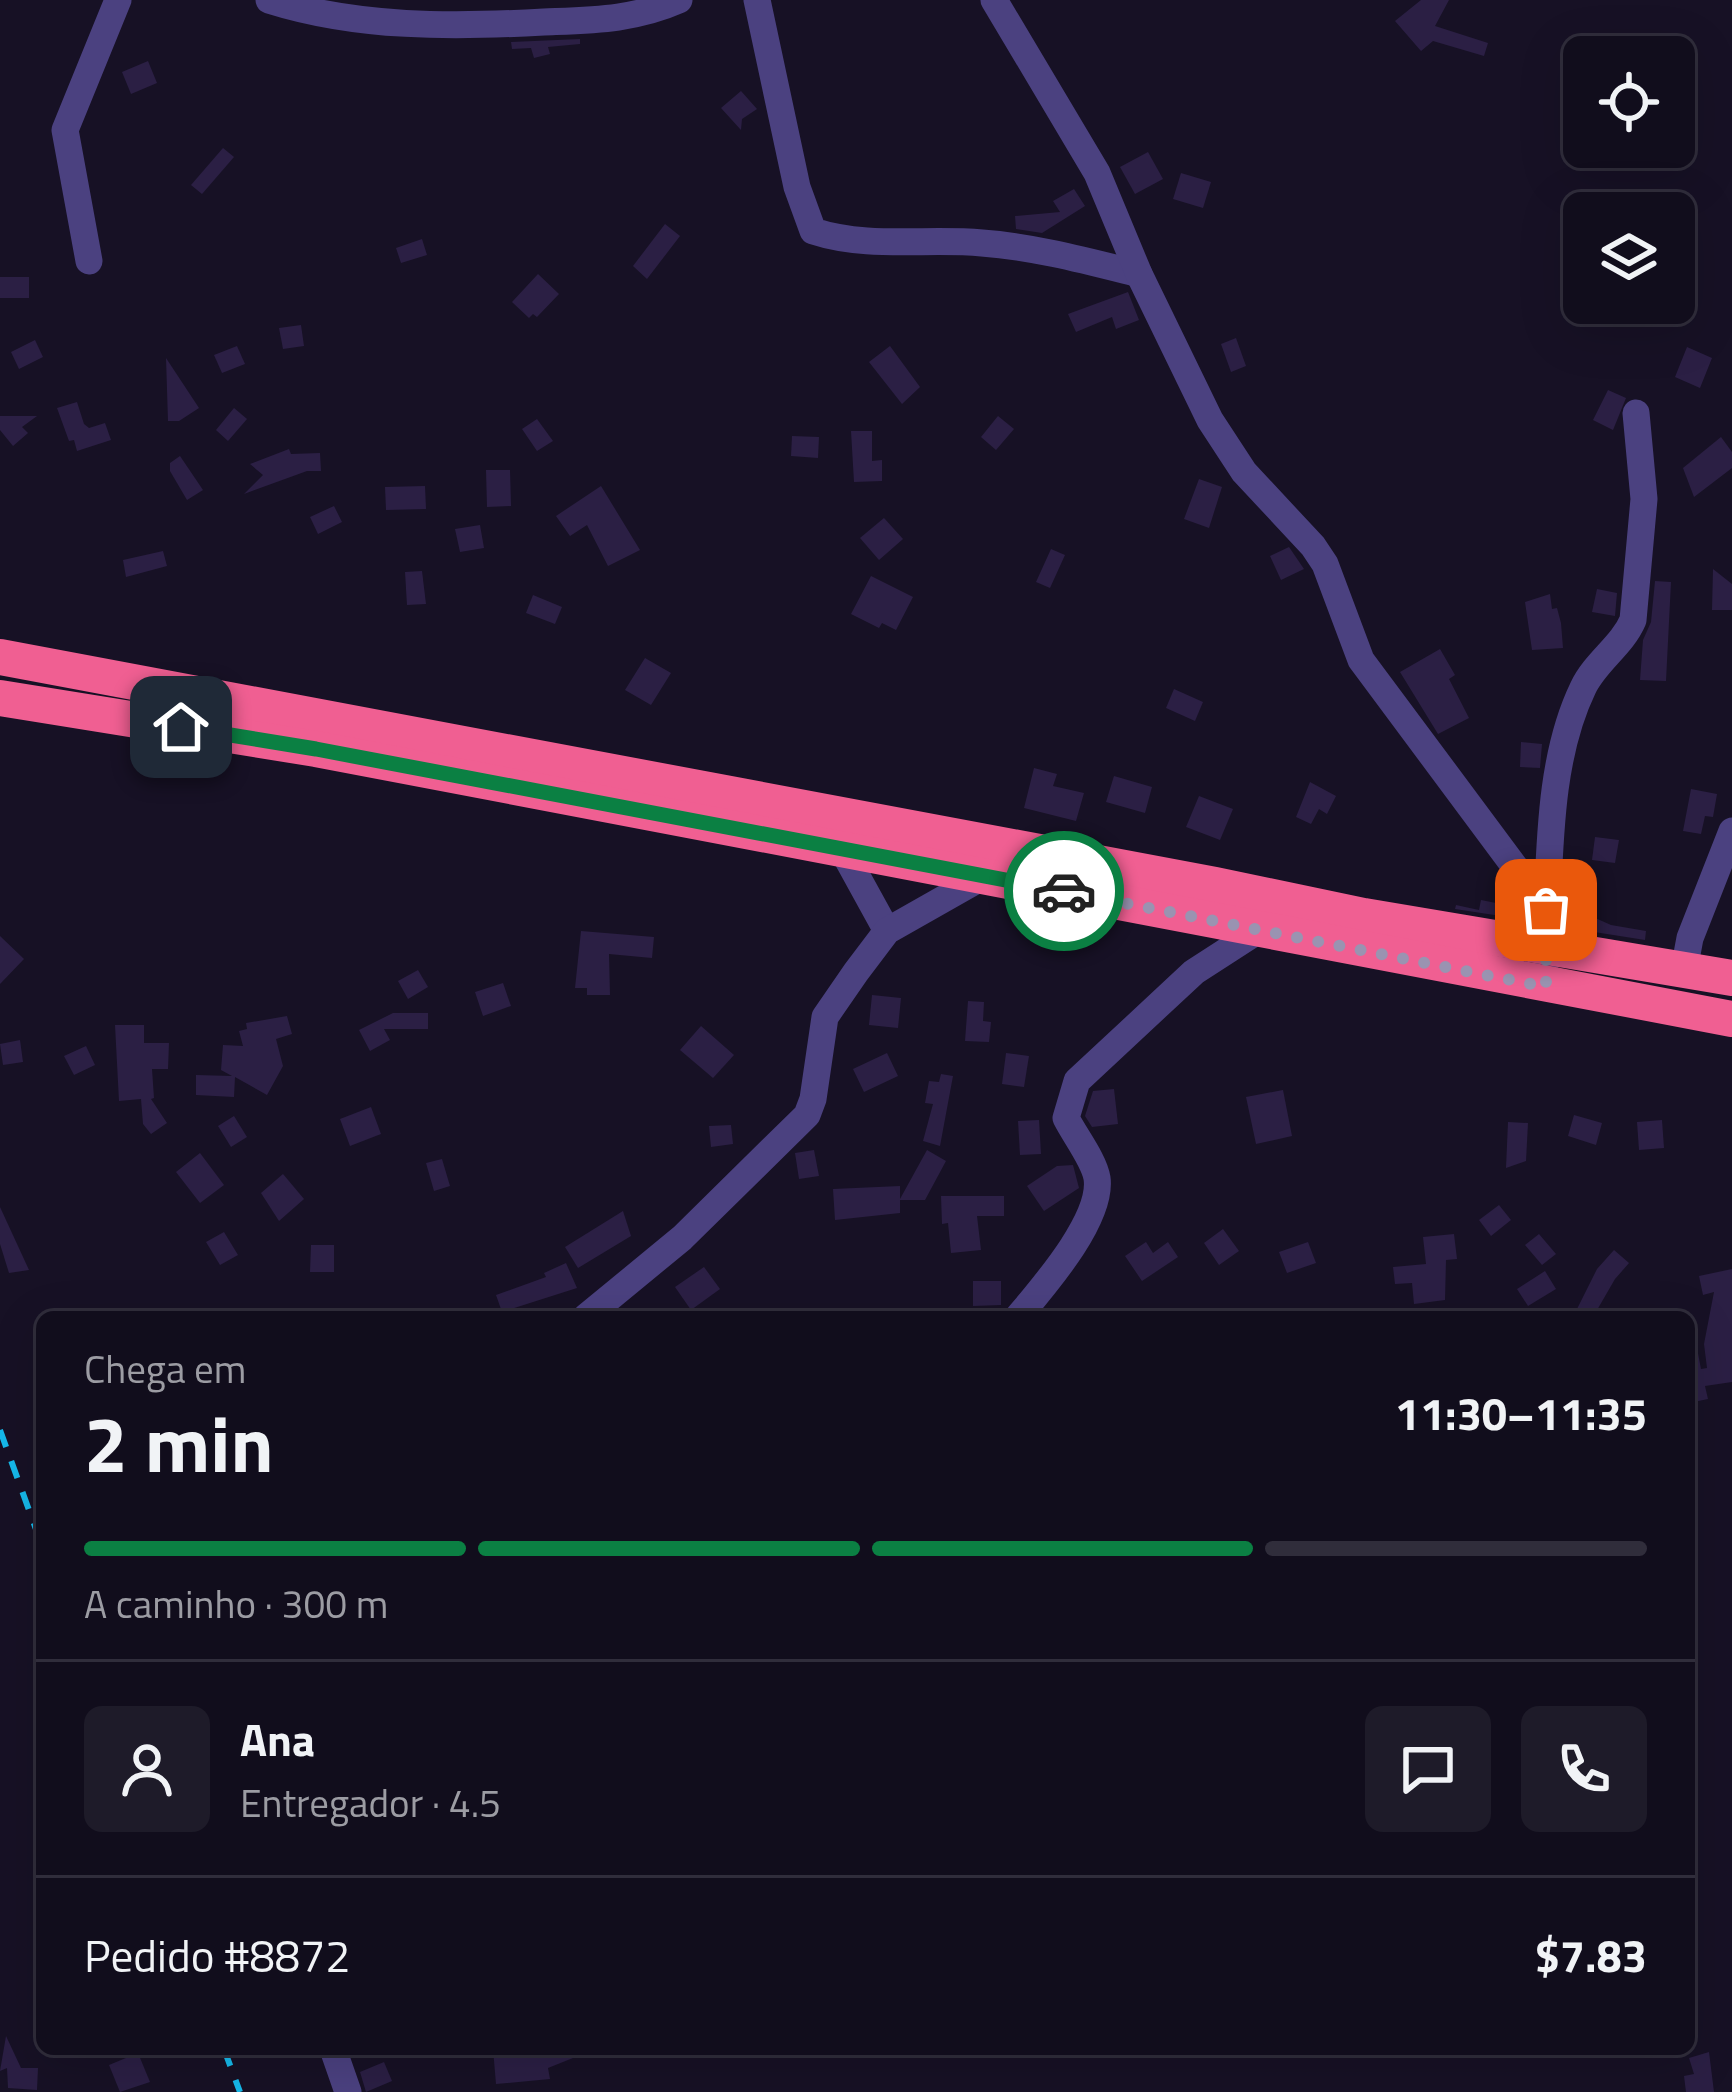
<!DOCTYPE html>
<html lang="pt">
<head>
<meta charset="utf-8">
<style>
	:root { --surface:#110d1c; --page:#1e1b29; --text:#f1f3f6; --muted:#9c9ca3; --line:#302d3b; --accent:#0b8043 }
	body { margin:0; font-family:"Titillium Web",sans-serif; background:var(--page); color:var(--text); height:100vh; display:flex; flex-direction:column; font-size:45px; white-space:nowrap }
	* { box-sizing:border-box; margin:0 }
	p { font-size:39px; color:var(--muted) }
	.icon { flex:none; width:66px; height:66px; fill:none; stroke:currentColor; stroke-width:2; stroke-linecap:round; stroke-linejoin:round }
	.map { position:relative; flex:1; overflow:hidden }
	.panel { position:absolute; left:36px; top:1311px; width:1659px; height:744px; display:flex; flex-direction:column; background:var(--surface); border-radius:18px; box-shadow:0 12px 48px #0002,0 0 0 3px var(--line) }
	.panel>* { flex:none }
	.controls { position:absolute; left:1563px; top:36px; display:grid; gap:24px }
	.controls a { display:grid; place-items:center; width:132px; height:132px; border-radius:18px; background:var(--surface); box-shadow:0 12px 48px #0002,0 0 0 3px var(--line); font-size:60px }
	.pin { position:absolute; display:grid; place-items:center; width:102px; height:102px; color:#fff; margin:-51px; border-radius:24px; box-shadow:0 6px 18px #0006 }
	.courier { position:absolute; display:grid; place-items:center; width:120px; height:120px; margin:-60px; border:9px solid #0b8043; border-radius:50%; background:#fff; color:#222; box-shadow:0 3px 15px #0007 }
	.overview em { font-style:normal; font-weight:700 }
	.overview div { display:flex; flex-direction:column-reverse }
	.overview { display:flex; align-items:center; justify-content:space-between; height:204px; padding:0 48px }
	h1 { font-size:78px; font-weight:700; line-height:90px }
	.bar { display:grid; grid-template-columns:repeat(4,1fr); gap:18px 12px; align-content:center; height:144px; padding:0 48px }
	.bar i { height:15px; border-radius:9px; background:var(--line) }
	.bar .active { background:var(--accent) }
	.bar p { grid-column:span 4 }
	.line { display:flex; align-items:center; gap:30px; padding:0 48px; border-top:3px solid var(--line) }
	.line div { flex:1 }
	.round { display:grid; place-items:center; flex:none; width:126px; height:126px; border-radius:18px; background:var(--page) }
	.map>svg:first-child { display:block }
	.building { fill:#2b1f44 }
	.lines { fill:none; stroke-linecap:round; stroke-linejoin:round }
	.minor { stroke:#4b4180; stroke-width:27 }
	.highway { stroke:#f05f92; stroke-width:36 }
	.rail { stroke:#16b9ea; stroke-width:6; stroke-dasharray:18 15; stroke-linecap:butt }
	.done { stroke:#9a93b1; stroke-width:12; stroke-dasharray:0 21.6 }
	.route { stroke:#0b8043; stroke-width:15 }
</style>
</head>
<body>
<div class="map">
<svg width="1732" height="2092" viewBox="0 0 1732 2092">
	<rect width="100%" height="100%" fill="#171125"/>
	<!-- building -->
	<g class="building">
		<path d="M1421,0H1449L1435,26L1488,43L1484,56L1433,41L1421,51L1395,21Z"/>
		<path d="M580,39V44L548,47L550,54L534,58L531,48L512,49L511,42Z"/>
		<path d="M148,61L157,83L131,94L122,72Z"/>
		<path d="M741,91L757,109L742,119L741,130L721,108Z"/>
		<path d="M223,148L234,157L202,194L191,185Z"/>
		<path d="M1148,152L1163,179L1135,194L1120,167Z"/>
		<path d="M1181,173L1211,182L1203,208L1173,199Z"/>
		<path d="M1074,189L1085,206L1042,233L1016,229L1015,216L1060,212L1053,201Z"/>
		<path d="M665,224L680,236L647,279L633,266Z"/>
		<path d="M422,239L427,255L401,263L396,248Z"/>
		<path d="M538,274L559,294L537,317L533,314L529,318L512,302Z"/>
		<rect x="0" y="277" width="29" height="21"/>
		<path d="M1128,292L1139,320L1116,329L1112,317L1076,332L1068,314Z"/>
		<path d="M1566,303H1617L1614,320L1565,312Z"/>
		<path d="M301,325L304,346L283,349L279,328Z"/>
		<path d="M1236,338L1246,366L1231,372L1221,344Z"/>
		<path d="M35,340L43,357L19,369L11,352Z"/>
		<path d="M237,346L245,364L222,373L214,355Z"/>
		<path d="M890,346L920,387L902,404L869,362Z"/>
		<path d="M1687,347L1712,358L1700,388L1675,377Z"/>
		<path d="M166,358L199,408L179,421H168Z"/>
		<path d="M1608,390L1626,398L1613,430L1593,420Z"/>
		<path d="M77,402L84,424L89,428L105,423L111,440L77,451L74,440L69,441L57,408Z"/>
		<path d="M234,408L247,419L228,441L216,430Z"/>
		<path d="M0,416H37L22,427L28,433L13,446L0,430Z"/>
		<path d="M998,416L1014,429L996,450L981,437Z"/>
		<path d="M537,419L553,441L537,451L522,429Z"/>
		<path d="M851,431H872V461L882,460V481L854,482Z"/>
		<path d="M792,436L819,437L818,458L791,456Z"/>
		<path d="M1721,437L1732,452V468L1694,497L1683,468Z"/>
		<path d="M289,449L291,454L320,453L321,471H307L244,494L263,475L250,464Z"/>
		<path d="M180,456L203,490L187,500L170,471V463Z"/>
		<path d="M486,470H510L511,506L487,507Z"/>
		<path d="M1199,479L1222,487L1209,528L1184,519Z"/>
		<path d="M425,486L426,509L386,510L385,487Z"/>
		<path d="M601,486L640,550L608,566L587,525L570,536L556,516Z"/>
		<path d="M334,506L342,522L318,534L310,517Z"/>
		<path d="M884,518L903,539L879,560L860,538Z"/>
		<path d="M480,525L484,548L460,552L455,529Z"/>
		<path d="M1289,547L1304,569L1281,580L1270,556Z"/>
		<path d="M1051,549L1065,555L1050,588L1036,582Z"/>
		<path d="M163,551L167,566L126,577L123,560Z"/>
		<path d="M1713,569L1732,584V610H1712Z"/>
		<path d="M422,571L426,604L407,605L405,572Z"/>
		<path d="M871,576L913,597L896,630L882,623L879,628L851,614Z"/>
		<path d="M1655,581L1671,582L1666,681L1640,680L1643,640L1651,622Z"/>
		<path d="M1597,589L1617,593L1615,616L1592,612Z"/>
		<path d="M1550,594L1552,609L1557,608L1561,623L1563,648L1532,650L1525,602Z"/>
		<path d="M533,595L562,607L555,624L526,613Z"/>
		<path d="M1440,649L1455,675L1449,679L1469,718L1438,734L1400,672Z"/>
		<path d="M645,658L671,673L651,705L625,690Z"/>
		<path d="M1174,689L1203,702L1195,721L1166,708Z"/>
		<path d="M1521,742L1542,744L1540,768L1520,767Z"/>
		<path d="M1034,768L1057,774L1053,786L1084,793L1076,821L1024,808Z"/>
		<path d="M1114,776L1152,787L1145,813L1106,802Z"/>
		<path d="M1310,782L1336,796L1327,814L1319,809L1311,824L1296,817Z"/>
		<path d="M1691,789L1717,794L1713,817L1705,816L1701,834L1683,831Z"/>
		<path d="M1199,796L1233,809L1220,840L1186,827Z"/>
		<path d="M1595,837L1619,840L1615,863L1592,860Z"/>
		<path d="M1481,900L1516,907L1514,918L1455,909L1456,905L1479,910Z"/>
		<path d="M1575,909L1611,925L1646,931L1645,940L1569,928Z"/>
		<path d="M581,931L654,937L652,958L609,954L610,995H587V988H575Z"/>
		<path d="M0,936L24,959L0,984Z"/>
		<path d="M418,970L428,987L408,999L398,981Z"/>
		<path d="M503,983L511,1006L483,1016L475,992Z"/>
		<path d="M872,995L901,998L898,1028L869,1025Z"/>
		<path d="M968,1001L984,1002L983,1021L991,1022L989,1042L965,1041Z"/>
		<path d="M393,1013H428V1029H384L390,1040L370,1051L359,1030Z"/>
		<path d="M287,1016L292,1034L276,1039L283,1066L267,1095L235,1077L234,1097L196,1095V1075L232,1076L221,1070L223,1045L243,1046L239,1031L247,1029L246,1023Z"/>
		<path d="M115,1025H144V1043H169L168,1069H152L154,1098L151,1099L167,1123L151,1134L143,1124L141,1099L119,1101Z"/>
		<path d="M701,1026L734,1055L713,1078L680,1050Z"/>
		<path d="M20,1040L23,1062L3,1065L0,1044Z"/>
		<path d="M86,1046L95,1065L74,1075L64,1056Z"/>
		<path d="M887,1053L898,1076L864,1092L853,1069Z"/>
		<path d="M1006,1053L1029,1056L1024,1087L1002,1084Z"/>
		<path d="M941,1074L953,1076L940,1146L923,1141L933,1104L925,1103L929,1081L939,1082Z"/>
		<path d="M1114,1089L1118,1124L1092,1127L1085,1116L1093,1091Z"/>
		<path d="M1283,1090L1292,1136L1256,1144L1246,1097Z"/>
		<path d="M371,1107L381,1134L350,1146L340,1119Z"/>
		<path d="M1574,1115L1602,1123L1596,1145L1568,1136Z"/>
		<path d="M234,1116L247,1137L231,1147L218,1126Z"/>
		<path d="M1039,1120L1041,1154L1020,1155L1018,1121Z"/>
		<path d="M1662,1120L1664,1148L1639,1150L1637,1122Z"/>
		<path d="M1508,1122L1528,1123L1526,1161L1506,1168Z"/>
		<path d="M731,1125L733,1144L711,1147L709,1126Z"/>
		<path d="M814,1150L819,1176L799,1179L795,1153Z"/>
		<path d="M927,1150L946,1161L925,1200H900V1213L835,1220L833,1189L900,1186V1199Z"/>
		<path d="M200,1153L224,1185L200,1203L176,1172Z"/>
		<path d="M442,1159L450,1186L434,1191L426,1163Z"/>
		<path d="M1073,1165L1079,1188L1044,1211L1027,1186L1057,1166Z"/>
		<path d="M283,1174L304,1199L279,1221L261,1193Z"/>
		<path d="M941,1196H1004V1216H977L981,1250L951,1253L948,1223L942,1224Z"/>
		<path d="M1499,1205L1511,1220L1491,1236L1479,1220Z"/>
		<path d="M0,1207L29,1270L9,1273L0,1244Z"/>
		<path d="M623,1211L631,1236L578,1268L565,1247Z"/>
		<path d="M1223,1229L1239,1251L1219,1265L1204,1243Z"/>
		<path d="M224,1232L238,1255L220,1265L206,1242Z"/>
		<path d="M1454,1234L1457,1259L1446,1260L1445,1300L1414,1304L1412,1283L1395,1284L1393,1267L1426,1264L1423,1237Z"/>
		<path d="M1539,1234L1556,1254L1542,1265L1525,1245Z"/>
		<path d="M1146,1242L1153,1253L1168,1242L1178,1257L1142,1281L1125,1256Z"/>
		<path d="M1308,1242L1316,1263L1287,1273L1279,1252Z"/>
		<path d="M311,1245H334V1272H310Z"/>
		<path d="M1614,1250L1629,1263L1615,1279L1593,1317L1577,1309L1597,1269Z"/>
		<path d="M566,1263L577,1288L502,1312L496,1295L546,1277L544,1273Z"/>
		<path d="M704,1267L720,1289L691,1310L675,1287Z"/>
		<path d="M1732,1269V1382L1705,1386L1708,1399L1689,1403V1344L1696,1343L1701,1369L1707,1368L1704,1344L1714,1292L1703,1295L1699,1276Z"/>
		<path d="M1545,1271L1556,1289L1528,1306L1517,1289Z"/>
		<path d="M973,1281H1001V1305L973,1306Z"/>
		<path d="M6,2036L21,2068H38L37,2090L8,2088L7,2068L0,2071Z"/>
		<path d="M493,2049H593V2050L548,2068L550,2079L496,2084Z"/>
		<path d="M1709,2052L1714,2092H1686L1684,2076L1694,2074L1689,2058Z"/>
		<path d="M138,2053L150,2082L120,2092L109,2065Z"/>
		<path d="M384,2062L392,2081L366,2092L360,2072Z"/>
	</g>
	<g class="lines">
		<!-- minor -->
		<g class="minor">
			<path d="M269,0C358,28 453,27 544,22C592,20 634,20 679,0"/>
			<path d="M757,0L797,187L813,231C868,249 926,238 982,243C1035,247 1087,261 1139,274"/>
			<path d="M994,0L1097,173L1139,274L1210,420L1244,472L1313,546L1325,564L1361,660L1547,910L1546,962"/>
			<path d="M89,261L65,130L118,0"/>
			<path d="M843,851L887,931"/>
			<path d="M1547,910C1550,838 1551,754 1583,688C1595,662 1622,646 1633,620L1644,499L1636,413"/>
			<path d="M1684,970L1690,938L1732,831"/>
			<path d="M586,1317L682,1238L807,1115L813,1099L825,1017L856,972L887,931L984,876"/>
			<path d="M1018,1317C1043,1287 1103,1219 1097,1178C1094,1160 1075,1136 1066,1118L1077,1081L1194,972L1259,930"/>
			<path d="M333,2049L348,2092"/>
		</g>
		<!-- highway -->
		<g class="highway">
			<path d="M0,657L1215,885L1364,916L1732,978"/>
			<path d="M0,698L316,749L1732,1019"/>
		</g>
		<!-- rail -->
		<g class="rail">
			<path d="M0,1430L42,1546"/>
			<path d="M224,2049L240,2092"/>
		</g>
	</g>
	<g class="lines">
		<!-- done -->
		<path class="done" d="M1064,891L1546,987V910"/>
		<!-- route -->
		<path class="route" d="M181,727L316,749L1064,891"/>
	</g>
</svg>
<div class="controls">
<a><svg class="icon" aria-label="locate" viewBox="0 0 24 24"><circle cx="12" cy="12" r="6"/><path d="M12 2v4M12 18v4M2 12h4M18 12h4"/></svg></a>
<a><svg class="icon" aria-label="layers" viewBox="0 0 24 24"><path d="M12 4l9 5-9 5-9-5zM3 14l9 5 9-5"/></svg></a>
</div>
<div class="pin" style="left:1546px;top:910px;background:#ea580c"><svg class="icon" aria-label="bag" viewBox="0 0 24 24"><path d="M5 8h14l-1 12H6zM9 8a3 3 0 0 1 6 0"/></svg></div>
<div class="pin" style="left:181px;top:727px;background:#1f2937"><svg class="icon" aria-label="home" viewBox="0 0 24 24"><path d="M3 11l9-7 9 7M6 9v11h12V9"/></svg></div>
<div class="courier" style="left:1064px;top:891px"><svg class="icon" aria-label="car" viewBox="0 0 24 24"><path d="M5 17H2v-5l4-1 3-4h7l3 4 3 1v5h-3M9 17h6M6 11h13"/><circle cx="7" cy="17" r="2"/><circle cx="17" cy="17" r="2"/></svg></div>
<section class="panel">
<div class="overview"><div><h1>2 min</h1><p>Chega em</p></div><em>11:30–11:35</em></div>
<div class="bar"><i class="active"></i><i class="active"></i><i class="active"></i><i></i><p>A caminho · 300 m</p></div>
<div class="line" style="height:216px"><a class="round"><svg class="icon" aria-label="person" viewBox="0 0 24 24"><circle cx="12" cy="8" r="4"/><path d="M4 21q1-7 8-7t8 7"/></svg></a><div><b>Ana</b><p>Entregador · 4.5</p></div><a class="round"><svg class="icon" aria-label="chat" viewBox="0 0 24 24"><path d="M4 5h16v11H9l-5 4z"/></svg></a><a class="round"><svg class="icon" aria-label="phone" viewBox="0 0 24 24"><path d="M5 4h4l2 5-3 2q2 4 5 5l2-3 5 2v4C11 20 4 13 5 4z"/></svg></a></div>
<div class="line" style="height:156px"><div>Pedido #8872</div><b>$7.83</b></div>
</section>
</div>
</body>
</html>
